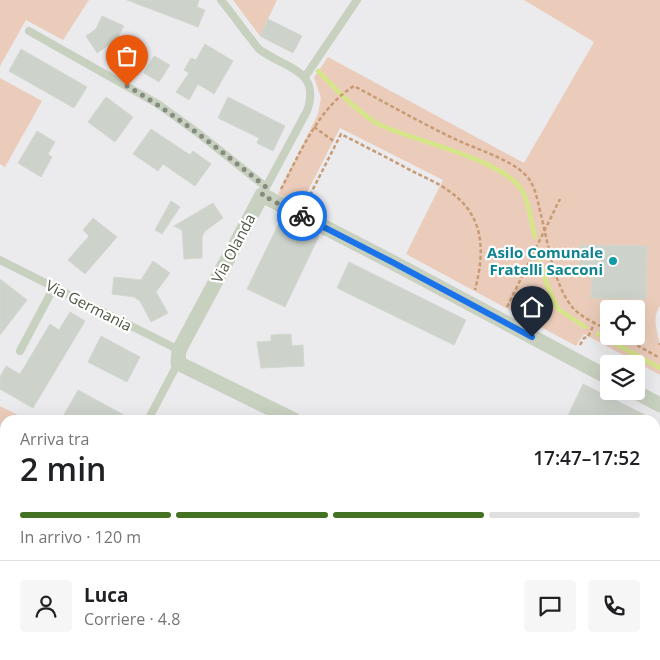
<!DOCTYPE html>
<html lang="it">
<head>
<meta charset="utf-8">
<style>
	:root { --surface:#fff; --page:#f6f6f6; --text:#202124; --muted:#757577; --line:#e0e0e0; --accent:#457123 }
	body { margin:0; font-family:"Open Sans",sans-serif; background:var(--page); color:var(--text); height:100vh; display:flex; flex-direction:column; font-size:19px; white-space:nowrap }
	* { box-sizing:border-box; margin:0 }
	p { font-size:16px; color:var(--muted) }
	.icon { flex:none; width:28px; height:28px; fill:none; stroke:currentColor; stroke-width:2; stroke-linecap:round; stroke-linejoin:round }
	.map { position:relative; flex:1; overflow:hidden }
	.sheet { position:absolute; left:0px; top:415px; width:660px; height:245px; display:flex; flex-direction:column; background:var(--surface); border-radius:15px 15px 0 0; box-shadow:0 5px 20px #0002 }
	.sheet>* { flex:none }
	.controls { position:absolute; left:600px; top:300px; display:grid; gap:10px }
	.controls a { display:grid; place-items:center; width:45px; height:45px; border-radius:5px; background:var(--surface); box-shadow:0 5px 20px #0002; font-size:25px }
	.pin { position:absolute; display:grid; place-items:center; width:42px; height:42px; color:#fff; margin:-51px -21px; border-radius:50% 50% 50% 0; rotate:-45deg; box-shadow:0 0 5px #0007 }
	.pin .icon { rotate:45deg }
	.courier { position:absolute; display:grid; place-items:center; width:50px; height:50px; margin:-25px; border:4px solid #1a73e8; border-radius:50%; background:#fff; color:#222; box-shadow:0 1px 6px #0007 }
	.overview em { font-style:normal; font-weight:600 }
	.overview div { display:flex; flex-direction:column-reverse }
	.overview { display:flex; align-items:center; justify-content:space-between; height:85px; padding:0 20px }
	h1 { font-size:32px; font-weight:600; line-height:38px }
	.bar { display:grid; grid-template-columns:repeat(4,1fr); gap:8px 5px; align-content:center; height:60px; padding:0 20px }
	.bar i { height:6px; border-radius:4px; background:var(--line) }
	.bar .on { background:var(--accent) }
	.bar p { grid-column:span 4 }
	.line { display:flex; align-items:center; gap:12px; padding:0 20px; border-top:1px solid var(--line) }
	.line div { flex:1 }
	.round { display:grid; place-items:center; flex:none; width:52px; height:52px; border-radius:5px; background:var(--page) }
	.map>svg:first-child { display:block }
	.green { fill:#ebccba; fill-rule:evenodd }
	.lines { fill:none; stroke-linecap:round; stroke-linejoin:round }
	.stream { stroke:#d5e689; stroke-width:4.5 }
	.building { fill:#cdd3ca; stroke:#d2d7cf }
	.path { stroke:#c79c74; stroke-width:2.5; stroke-dasharray:4 2.5; stroke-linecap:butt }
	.lane { stroke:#c8d0bf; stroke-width:8 }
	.street { stroke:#c8d0bf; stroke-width:15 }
	.secondary { stroke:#c9d4be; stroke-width:21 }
	.done { stroke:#868b80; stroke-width:5; stroke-dasharray:0 9 }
	.route { stroke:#1a73e8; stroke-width:6 }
	.culture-dot { fill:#0f9aa8; stroke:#fff; stroke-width:2 }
	.labels { text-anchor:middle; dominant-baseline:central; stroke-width:4.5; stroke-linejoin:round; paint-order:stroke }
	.street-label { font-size:15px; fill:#4f5745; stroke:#fff }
	.culture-label { font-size:15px; font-weight:bold; fill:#0d838f; stroke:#fff; text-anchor:end }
</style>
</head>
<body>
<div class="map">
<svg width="660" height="660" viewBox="0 0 660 660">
	<rect width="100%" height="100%" fill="#ebebee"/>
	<!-- green -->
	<g class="green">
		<path d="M0,0H89L63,40L26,20L0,66Z"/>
		<path d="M233,0H277L260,36Z"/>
		<path d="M524,0H660V306C651,319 658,332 660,346C660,355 660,366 660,375L584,334L576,346L406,254L443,180L340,128L300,206L278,194L318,114L321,98L314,77L328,57L524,163L594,42ZM609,309H636V336H609Z"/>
		<path d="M0,78L42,101L5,167L0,164Z"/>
		<path d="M0,406L28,420H5V546L0,544Z"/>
		<path d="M0,593L5,595V655H39L37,660H0Z"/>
		<path d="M218,655H392L389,660H227Z"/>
	</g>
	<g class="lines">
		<!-- stream -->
		<g class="stream">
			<path d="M318,71C337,90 355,110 378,124C412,141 506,159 523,192C530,206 531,223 535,237"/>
			<path d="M537,252L547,285L558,309L585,327"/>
			<path d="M598,334L660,368"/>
		</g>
	</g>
	<!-- building -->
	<g class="building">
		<path d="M127,0H199L197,7L205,10L198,27Z"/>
		<path d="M102,16L124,26L116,40L97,53L86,36L96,29Z"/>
		<path d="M268,19L302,36L293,53L260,36Z"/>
		<path d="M205,44L233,61L214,94L198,84L189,100L176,92L189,73L184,70L191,58L196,60Z"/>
		<path d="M21,49L87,87L74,108L9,71Z"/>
		<path d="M154,56L170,65L159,82L144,73Z"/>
		<path d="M106,97L133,117L115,142L88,122Z"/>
		<path d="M228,97L285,126L273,151L257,143L259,138L218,118Z"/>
		<path d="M151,129L190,155L193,151L211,164L195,186L163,164L158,171L133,154Z"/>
		<path d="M37,131L55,142L48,154L52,157L41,177L18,163Z"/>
		<path d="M171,201L180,207L162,234L155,230Z"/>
		<path d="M213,203L223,218L205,231L202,237V258L184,259L182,230L174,226Z"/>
		<path d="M93,218L117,237L85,274L68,260L89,236L83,230Z"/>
		<path d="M281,219L319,236L285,307L247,289Z"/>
		<path d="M580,245L647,246L646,299L591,298L592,275H579Z"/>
		<path d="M153,261L170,273L156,292L168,313L151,322L140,301L134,297L112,294L114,277L141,280Z"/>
		<path d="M349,262L466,320L454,345L337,288Z"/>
		<path d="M0,279L27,300L0,335Z"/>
		<path d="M70,312L85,321L33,408L0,389V377L6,366L20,374L50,324L59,330Z"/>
		<path d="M291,334L292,346L303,345L304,366L261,368L257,342L271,341V335Z"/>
		<path d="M101,336L140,357L127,382L88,362Z"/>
		<path d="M583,384L655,420H566Z"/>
		<path d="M78,390L133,420H61Z"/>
	</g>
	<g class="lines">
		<!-- path -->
		<g class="path">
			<path d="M314,127L335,142"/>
			<path d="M281,189C299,155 319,107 354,86C388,104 421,123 455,139C477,150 515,160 529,179C536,189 538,203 541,215C548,243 554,286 573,308C582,318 597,324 609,330"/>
			<path d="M307,201L341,134C364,146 388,158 412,171C424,177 438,183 449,191C485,216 485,251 475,290"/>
			<path d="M507,307L560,199"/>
			<path d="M620,336L660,358"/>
			<path d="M660,343V345"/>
			<path d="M580,345L584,338L588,337L595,322"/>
		</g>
		<!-- lane -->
		<g class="lane">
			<path d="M221,0C230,11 238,22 247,34C251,38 255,45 259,49C283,68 322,69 307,111L264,191"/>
			<path d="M29,31L158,104L198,133L266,187"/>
			<path d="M305,77L357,0"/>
			<path d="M0,260L179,350"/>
			<path d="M20,351L54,287"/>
			<path d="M148,420L178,363"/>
		</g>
		<!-- street -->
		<g class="street">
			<path d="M634,391L660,405"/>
			<path d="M294,420L178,363L179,350L262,195L392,262L609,378"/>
			<path d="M0,569L5,571"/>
			<path d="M168,655L177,660"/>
		</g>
		<!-- secondary -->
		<g class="secondary">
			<path d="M655,596L660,587"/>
			<path d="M618,660L621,655"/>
		</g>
	</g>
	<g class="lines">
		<!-- done -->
		<path class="done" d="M127,86C177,115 221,151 266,187L262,195L302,216"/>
		<!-- route -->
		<path class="route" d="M302,216L392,262L532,337"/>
	</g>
	<!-- markers -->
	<circle class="culture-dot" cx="613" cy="261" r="5"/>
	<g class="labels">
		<!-- street labels -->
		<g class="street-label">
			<text transform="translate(233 248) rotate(-62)">Via Olanda</text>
			<text transform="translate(89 305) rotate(27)">Via Germania</text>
		</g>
		<!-- culture labels -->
		<g class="culture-label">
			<text x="603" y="252">Asilo Comunale<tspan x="603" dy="17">Fratelli Sacconi</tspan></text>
		</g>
	</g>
</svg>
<div class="controls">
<a><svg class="icon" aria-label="locate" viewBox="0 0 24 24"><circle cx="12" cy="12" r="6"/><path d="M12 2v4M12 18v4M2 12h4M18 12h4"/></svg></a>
<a><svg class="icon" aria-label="layers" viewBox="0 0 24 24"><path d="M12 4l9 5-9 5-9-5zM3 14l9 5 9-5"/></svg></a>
</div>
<div class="pin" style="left:127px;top:86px;background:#ea580c"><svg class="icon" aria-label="bag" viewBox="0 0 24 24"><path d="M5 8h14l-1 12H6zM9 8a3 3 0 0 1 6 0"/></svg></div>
<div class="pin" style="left:532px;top:337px;background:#1f2937"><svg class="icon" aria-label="home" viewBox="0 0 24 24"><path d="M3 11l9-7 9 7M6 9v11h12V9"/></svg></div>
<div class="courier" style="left:302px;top:216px"><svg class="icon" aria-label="bike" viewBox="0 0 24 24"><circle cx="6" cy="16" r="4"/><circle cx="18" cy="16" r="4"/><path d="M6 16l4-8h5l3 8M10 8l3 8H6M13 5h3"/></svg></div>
<section class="sheet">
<div class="overview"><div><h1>2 min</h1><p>Arriva tra</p></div><em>17:47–17:52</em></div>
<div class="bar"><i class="on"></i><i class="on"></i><i class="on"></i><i></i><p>In arrivo · 120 m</p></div>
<div class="line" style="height:90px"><a class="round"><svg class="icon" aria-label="person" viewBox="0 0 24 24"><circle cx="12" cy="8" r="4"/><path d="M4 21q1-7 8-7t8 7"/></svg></a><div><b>Luca</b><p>Corriere · 4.8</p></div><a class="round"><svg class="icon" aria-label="chat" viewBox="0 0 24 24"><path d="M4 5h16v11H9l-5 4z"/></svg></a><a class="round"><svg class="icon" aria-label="phone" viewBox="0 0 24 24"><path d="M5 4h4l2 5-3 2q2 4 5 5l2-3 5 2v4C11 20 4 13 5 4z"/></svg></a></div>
</section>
</div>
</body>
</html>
